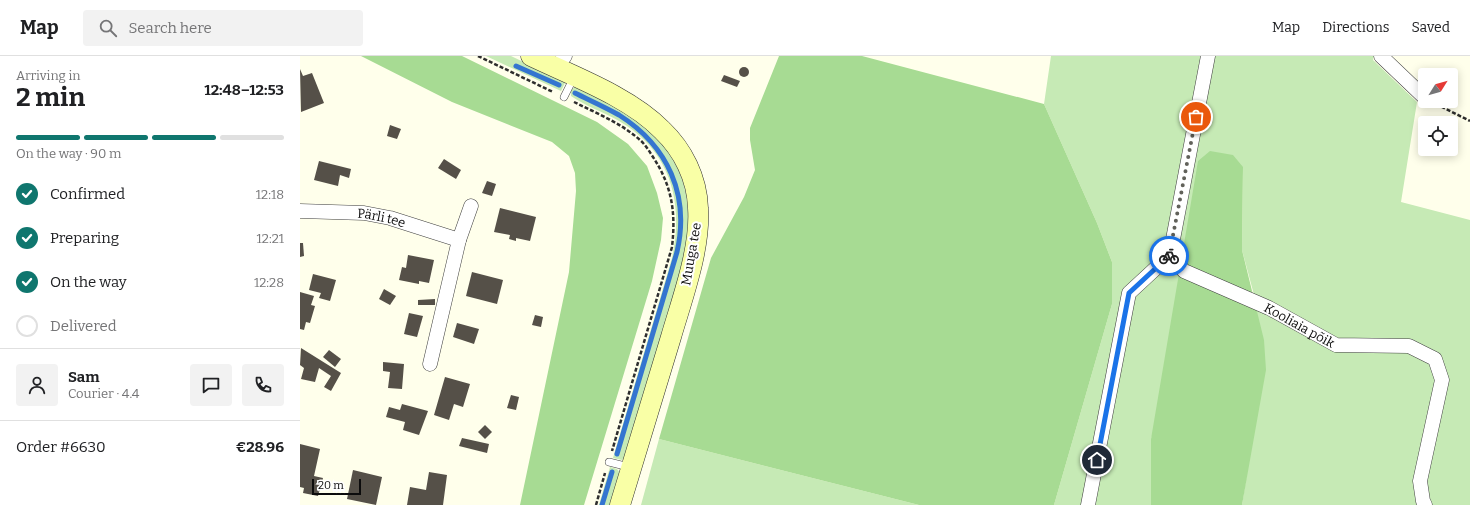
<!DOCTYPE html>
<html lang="en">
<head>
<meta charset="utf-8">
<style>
	:root { --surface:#fff; --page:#f2f2f2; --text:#202124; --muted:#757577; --line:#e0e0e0; --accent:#0f766e }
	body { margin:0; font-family:Bitter,serif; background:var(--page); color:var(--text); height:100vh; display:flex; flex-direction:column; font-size:15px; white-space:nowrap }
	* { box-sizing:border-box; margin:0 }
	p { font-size:13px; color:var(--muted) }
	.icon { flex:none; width:22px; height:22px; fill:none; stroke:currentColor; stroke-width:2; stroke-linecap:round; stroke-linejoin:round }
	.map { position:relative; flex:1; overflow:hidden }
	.drawer { display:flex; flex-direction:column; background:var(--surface); width:300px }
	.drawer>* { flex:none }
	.needle { width:26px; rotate:53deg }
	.controls { position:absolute; left:1118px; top:12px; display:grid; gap:8px }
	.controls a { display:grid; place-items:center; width:40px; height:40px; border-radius:4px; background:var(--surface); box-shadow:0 2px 10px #0003; font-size:20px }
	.scale { position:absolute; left:12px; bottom:10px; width:49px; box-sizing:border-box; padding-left:4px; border:2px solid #0c0c0c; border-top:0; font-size:11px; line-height:14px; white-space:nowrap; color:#0c0c0c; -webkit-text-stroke:3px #fff; paint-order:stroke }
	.pin { position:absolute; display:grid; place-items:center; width:34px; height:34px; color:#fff; margin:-17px; border:2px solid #fff; border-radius:50%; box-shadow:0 1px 4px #0007 }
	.courier { position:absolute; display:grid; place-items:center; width:40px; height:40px; margin:-20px; border:3px solid #1a73e8; border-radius:50%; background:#fff; color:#222; box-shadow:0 1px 5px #0007 }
	.summary em { font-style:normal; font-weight:700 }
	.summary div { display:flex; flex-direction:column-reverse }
	.summary { display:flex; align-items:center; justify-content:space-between; height:68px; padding:0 16px }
	h1 { font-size:26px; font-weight:700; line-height:30px }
	.bar { display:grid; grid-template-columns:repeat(4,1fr); gap:6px 4px; align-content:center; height:48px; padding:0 16px }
	.bar i { height:5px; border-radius:3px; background:var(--line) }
	.bar .current { background:var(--accent) }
	.bar p { grid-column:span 4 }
	.line { display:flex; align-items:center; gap:10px; padding:0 16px; border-top:1px solid var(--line) }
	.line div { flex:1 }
	.round { display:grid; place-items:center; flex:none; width:42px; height:42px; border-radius:4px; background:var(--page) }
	ol { padding:0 16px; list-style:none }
	li { display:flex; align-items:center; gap:12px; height:44px }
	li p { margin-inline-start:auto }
	li .icon { padding:4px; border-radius:50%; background:var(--accent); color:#fff; stroke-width:4 }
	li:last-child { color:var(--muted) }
	li i { width:22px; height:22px; border:2px solid var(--line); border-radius:50% }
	header { display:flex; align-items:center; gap:24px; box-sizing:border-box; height:56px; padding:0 20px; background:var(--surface); border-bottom:1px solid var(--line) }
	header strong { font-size:19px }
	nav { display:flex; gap:22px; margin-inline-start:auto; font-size:14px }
	.search { width:280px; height:36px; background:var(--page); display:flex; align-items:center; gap:10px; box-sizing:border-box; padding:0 14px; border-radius:4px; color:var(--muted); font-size:15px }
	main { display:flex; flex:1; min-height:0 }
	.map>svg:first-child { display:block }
	.green { fill:#c6eab5 }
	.forest { fill:#a7db93 }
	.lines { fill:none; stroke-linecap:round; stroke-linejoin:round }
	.stream { stroke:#3475d0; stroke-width:5 }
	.building { fill:#555048 }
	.lane-casing { stroke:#3f3f3f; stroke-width:8 }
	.street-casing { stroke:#3f3f3f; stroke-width:15 }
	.secondary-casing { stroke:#2e2e2e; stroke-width:21 }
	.path { stroke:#2e2e2e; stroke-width:2.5; stroke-dasharray:4 2; stroke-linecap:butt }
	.lane { stroke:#fff; stroke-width:7 }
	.street { stroke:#fff; stroke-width:14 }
	.secondary { stroke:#f9ffa6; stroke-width:20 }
	.done { stroke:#61615a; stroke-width:4; stroke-dasharray:0 7.2 }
	.route { stroke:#1a73e8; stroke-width:5 }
	.labels { text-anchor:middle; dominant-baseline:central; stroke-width:4; stroke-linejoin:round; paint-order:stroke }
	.street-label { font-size:13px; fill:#0c0c0c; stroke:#fff }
</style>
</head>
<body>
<header>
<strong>Map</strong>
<div class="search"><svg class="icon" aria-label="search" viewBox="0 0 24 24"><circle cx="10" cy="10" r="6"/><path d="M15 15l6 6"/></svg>Search here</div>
<nav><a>Map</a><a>Directions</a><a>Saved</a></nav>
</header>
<main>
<section class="drawer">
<div class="summary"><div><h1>2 min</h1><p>Arriving in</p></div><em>12:48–12:53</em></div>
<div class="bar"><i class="current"></i><i class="current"></i><i class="current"></i><i></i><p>On the way · 90 m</p></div>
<ol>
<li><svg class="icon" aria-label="check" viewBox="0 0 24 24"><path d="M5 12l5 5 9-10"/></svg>Confirmed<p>12:18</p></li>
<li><svg class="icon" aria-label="check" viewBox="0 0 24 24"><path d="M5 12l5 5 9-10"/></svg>Preparing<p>12:21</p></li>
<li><svg class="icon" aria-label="check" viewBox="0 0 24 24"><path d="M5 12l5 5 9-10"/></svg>On the way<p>12:28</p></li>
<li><i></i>Delivered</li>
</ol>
<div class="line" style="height:72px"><a class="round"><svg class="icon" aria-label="person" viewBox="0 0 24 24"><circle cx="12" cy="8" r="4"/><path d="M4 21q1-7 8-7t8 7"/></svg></a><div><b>Sam</b><p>Courier · 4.4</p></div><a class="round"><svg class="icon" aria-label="chat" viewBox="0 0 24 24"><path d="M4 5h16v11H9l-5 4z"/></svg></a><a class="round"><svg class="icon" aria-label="phone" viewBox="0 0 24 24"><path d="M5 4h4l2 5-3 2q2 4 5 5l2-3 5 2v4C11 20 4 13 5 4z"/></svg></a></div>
<div class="line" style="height:52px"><div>Order #6630</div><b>€28.96</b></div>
</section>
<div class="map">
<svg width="1170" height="449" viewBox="0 0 1170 449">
	<rect width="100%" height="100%" fill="#ffffeb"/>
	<!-- green -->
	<g class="green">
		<path d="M186,0H211L263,25L265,27L261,35Z"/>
		<path d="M751,0H1074L1073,4L1117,46L1101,146L1170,164V449H942L947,417L957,250L942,194L943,111L851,383V449H754L812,248V206L797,167L744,48Z"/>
		<path d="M275,31C314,49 355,69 376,109C386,128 389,150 388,171C386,201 376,231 367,260C354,307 339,355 325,402L322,404L313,402L372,202C384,147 371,95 319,65C304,56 285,50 271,40V34Z"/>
		<path d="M359,383L619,449H341Z"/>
		<path d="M310,411L317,413L320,417L312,449H299Z"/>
	</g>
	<!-- forest -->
	<g class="forest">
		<path d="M61,0H162L297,66L328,88L347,110L357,137L363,162L361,184L352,225L284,449H220L269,216L276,135L275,117L269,100L252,86L152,46Z"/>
		<path d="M479,0H562L744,48L797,167L812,206V248L754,449H619L359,383L411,202L444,141L455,114L450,84V72Z"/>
		<path d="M910,95L933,99L943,111L942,194L964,284L966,314L942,449H851V383L898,105Z"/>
	</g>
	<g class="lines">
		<!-- stream -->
		<g class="stream">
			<path d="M216,10L259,29"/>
			<path d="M275,37C289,44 305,51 319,59C368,90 390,139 377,196L317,398"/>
			<path d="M302,449L312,416"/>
		</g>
	</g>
	<!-- building -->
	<g class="building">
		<circle cx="444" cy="16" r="5"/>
		<path d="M0,13L3,20L12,17L24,47L1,56Z"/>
		<path d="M424,19L440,25L437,31L421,25Z"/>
		<path d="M90,69L101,73L97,83L87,80Z"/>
		<path d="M144,103L161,114L156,123L138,112Z"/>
		<path d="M19,105L51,113L49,122L40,119L38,130L14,124Z"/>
		<path d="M187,125L196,128L192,140L182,137Z"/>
		<path d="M200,152L236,161L230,185L216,182V185L209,183L210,179L194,176Z"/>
		<path d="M0,187H3L4,200L0,201Z"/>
		<path d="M108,199L134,204L129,227L119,225V228L99,224L102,211L106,212Z"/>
		<path d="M172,216L203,224L197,248L166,240Z"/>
		<path d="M13,218L36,224L30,245L19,242L21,237L9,234Z"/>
		<path d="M84,233L96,240L90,249L79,243Z"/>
		<path d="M0,236L14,240L11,249L15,250L10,267L6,266L4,274L0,273Z"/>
		<path d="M135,243V249H118V244Z"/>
		<path d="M109,257L123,260L117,281L104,278Z"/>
		<path d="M235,259L243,261L241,271L232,269Z"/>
		<path d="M157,267L179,273L174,288L153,281Z"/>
		<path d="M1,292L41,317L31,335L24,331L31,320L19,312L15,326L1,323L4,312L0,309Z"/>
		<path d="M29,294L41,303L35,311L23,301Z"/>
		<path d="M83,306L104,308L102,333L88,332L90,316L83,315Z"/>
		<path d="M145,321L170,328L163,351L154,348L149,364L134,359Z"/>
		<path d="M211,339L219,341L216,354L207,352Z"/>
		<path d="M102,348L128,355L119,379L103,374L105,366L86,361L89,351L100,354Z"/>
		<path d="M185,369L192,376L185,383L178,376Z"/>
		<path d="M162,382L189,388L187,397L159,390Z"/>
		<path d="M0,388L20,393L14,420L23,422L18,440L3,437L4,432L0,431Z"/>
		<path d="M53,414L82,421L76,449L47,443Z"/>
		<path d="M129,416L147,419L143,449H107L110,431L126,434Z"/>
	</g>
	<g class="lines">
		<defs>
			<g id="lane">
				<path d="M264,41L274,21"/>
				<path d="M309,406L329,411"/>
			</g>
			<g id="street">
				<path d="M1081,0L1124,41"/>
				<path d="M255,12L265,0"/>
				<path id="s1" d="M0,155L64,157L90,162L159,184"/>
				<path id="s2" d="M870,199L884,215L969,252L1036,289L1109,290L1135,303L1142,324L1120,425L1123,445L1125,449"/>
				<path d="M870,199L908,0"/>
				<path d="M130,308L159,184L171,150"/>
				<path d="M788,449L829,237L870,199"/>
			</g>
			<path id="secondary" d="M231,0C273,20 330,41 362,74C383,94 397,122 398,152C401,192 382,243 371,281C354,337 337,393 320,449"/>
		</defs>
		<!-- lane casing -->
		<use href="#lane" class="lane-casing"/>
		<!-- street casing -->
		<use href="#street" class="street-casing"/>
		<!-- secondary casing -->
		<use href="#secondary" class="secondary-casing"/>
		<!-- path -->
		<g class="path">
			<path d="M178,0L253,36"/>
			<path d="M274,46C296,57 321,67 340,84C345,88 349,95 353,101C372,130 376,156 372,191L312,395"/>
			<path d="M1136,48L1170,65"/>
			<path d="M296,449L305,417"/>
		</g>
		<!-- lane -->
		<use href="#lane" class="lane"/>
		<!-- street -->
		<use href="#street" class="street"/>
		<!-- secondary -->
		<use href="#secondary" class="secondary"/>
	</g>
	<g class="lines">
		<!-- done -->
		<path class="done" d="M869,200L896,61"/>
		<!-- route -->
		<path class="route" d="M797,404L829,237L869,200"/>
	</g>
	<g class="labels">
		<!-- street labels -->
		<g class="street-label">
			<text stroke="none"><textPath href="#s1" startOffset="82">Pärli tee</textPath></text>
			<text transform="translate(391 198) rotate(-80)">Muuga tee</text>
			<text stroke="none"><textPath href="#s2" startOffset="149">Kooliaia põik</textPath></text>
		</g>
	</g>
</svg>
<div class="controls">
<a><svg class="needle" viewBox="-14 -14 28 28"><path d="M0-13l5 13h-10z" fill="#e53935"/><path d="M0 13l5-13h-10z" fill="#757577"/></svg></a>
<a><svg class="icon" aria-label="locate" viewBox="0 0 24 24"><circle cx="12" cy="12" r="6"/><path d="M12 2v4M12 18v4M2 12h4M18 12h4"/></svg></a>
</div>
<div class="scale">20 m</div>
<div class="pin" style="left:896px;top:61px;background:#ea580c"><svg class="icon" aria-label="bag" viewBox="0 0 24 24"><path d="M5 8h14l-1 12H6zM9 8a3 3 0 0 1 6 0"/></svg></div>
<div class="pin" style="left:797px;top:404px;background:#1f2937"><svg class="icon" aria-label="home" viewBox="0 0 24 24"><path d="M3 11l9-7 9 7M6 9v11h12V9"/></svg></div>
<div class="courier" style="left:869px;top:200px"><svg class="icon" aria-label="bike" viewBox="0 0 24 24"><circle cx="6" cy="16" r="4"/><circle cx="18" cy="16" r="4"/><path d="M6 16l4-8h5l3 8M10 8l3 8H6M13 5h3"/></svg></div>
</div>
</main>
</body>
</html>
